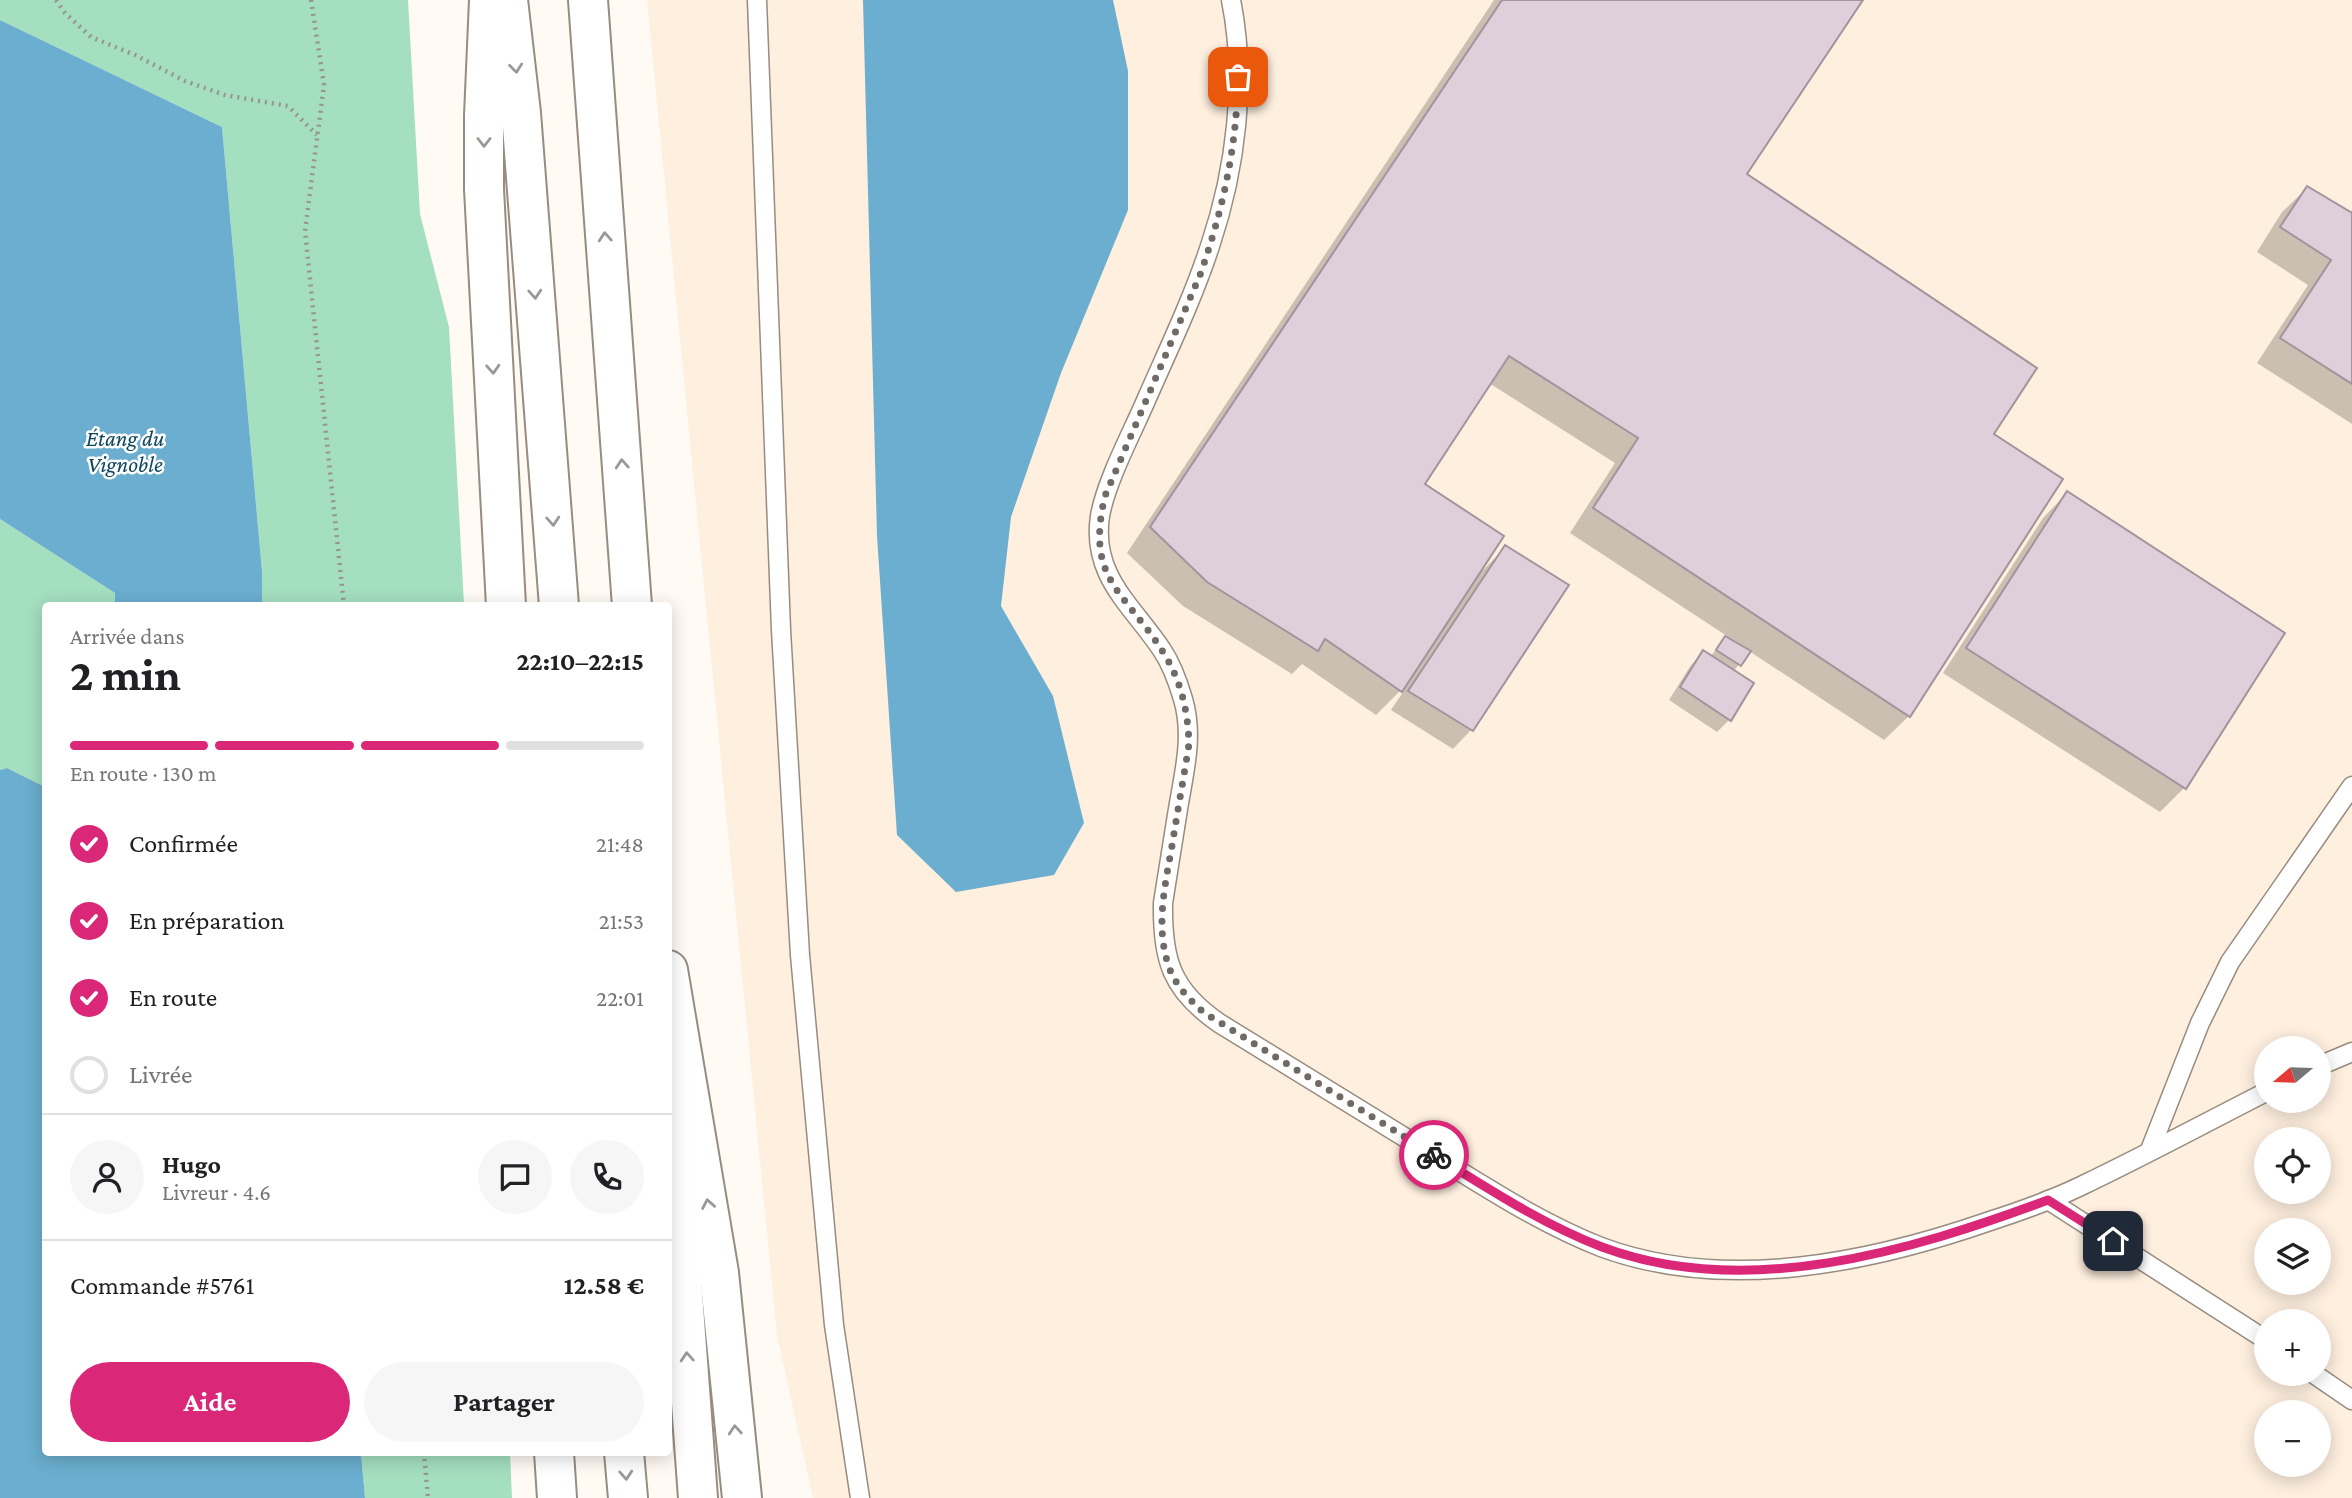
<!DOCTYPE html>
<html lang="fr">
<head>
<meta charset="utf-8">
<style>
	:root { --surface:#fff; --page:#f6f6f6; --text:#202124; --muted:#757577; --line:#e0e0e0; --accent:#db2777 }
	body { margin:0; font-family:"Crimson Pro",serif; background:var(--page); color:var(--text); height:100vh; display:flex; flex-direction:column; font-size:26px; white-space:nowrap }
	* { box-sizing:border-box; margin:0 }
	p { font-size:23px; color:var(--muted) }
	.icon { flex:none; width:38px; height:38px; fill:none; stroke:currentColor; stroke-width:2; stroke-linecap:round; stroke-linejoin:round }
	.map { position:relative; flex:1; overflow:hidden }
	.side { position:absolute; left:42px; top:602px; width:630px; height:854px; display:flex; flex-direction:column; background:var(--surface); border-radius:7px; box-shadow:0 4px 18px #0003 }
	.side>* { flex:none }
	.needle { width:46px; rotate:251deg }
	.buttons { position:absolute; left:2254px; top:1036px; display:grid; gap:14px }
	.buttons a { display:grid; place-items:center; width:77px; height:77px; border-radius:50%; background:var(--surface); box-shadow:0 4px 18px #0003; font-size:35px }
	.pin { position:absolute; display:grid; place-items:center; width:60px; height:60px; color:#fff; margin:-30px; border-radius:14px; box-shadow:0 4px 10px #0006 }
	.courier { position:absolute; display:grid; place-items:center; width:70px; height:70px; margin:-35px; border:5px solid #db2777; border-radius:50%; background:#fff; color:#222; box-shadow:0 2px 9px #0007 }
	.summary em { font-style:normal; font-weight:700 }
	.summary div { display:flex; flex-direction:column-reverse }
	.summary { display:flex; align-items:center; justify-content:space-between; height:119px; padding:0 28px }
	h1 { font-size:46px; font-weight:700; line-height:52px }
	.bar { display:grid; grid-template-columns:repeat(4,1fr); gap:10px 7px; align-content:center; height:84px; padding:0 28px }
	.bar i { height:9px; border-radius:5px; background:var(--line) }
	.bar .active { background:var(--accent) }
	.bar p { grid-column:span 4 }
	.line { display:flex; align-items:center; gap:18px; padding:0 28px; border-top:2px solid var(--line) }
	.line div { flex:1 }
	.round { display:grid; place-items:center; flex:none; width:74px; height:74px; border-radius:37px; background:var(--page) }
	ol { padding:0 28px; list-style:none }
	li { display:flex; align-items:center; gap:21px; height:77px }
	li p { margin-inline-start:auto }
	li .icon { padding:7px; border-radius:50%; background:var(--accent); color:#fff; stroke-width:4 }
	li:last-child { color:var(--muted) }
	li i { width:38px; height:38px; border:4px solid var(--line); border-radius:50% }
	.cta { display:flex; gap:14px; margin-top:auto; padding:14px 28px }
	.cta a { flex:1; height:80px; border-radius:42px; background:var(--accent); color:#fff; font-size:28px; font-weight:700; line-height:80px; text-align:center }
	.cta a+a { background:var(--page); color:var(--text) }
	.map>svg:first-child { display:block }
	.built { fill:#feefdf; fill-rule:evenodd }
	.green { fill:#a4dfc0 }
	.water { fill:#6baecf }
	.shadow { fill:#0003 }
	.building { fill:#dfcfda; stroke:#a2939d; stroke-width:2 }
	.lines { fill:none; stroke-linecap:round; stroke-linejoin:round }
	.service-casing { stroke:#978c7f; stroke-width:21 }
	.motorway-casing { stroke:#978c7f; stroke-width:42 }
	.path { stroke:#98948e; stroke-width:4.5; stroke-dasharray:2 5; stroke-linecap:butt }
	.service { stroke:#fff; stroke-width:18 }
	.motorway { stroke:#fff; stroke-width:38 }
	.oneway { stroke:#9b9997 }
	.done { stroke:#6f6a65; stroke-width:7; stroke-dasharray:0 12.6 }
	.route { stroke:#db2777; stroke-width:9 }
	.labels { text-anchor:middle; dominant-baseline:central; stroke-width:5; stroke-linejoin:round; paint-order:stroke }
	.water-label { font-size:23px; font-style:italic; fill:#0e475e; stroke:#fff }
</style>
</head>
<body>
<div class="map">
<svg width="2352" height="1498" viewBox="0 0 2352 1498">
	<rect width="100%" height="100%" fill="#fffaf4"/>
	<!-- built -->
	<path class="built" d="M647,0H2352V1498H813L777,1335ZM2266,1048H2319V1101H2266ZM2266,1139H2319V1192H2266ZM2266,1230H2319V1283H2266ZM2266,1321H2319V1374H2266ZM2266,1412H2319V1465H2266Z"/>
	<!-- green -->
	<g class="green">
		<path d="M0,0H408L420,214L449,327L464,605H262V571L222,127L0,20Z"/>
		<path d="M0,519L115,593V605L46,606L45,787L7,768L0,770Z"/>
		<path d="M361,1453H510L512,1498H365Z"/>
	</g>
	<!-- water -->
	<g class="water">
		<path d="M863,0H1113L1128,71V210L1061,373L1011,517L1001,606L1053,696L1084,823L1054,875L956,892L897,835L877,536Z"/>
		<path d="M0,20L222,127L262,571V605H115V593L0,519Z"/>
		<path d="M7,768L45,787L46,1452L361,1453L365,1498H0V770Z"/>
	</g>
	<!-- shadow -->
	<g class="shadow">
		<path d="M1494,0H1861L1744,174L1991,434L1909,716L1884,740L1749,651L1733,672L1729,720L1717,732L1669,700L1691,665L1703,653L1710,657L1727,636L1570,533L1615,463L1489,383L1422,484L1481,572L1506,547L1567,586L1471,730L1453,749L1391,710L1405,689L1403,688L1376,715L1302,664L1292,674L1183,606L1127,553Z"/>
		<path d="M2307,188L2350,213L2352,210V424L2257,363L2308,285L2257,252L2282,212Z"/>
		<path d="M2067,493L2283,634L2184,788L2160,812L1943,673L2043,518Z"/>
	</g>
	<!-- building -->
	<g class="building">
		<path d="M1502,0H1863L1747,174L2037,368L1994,434L2063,479L1910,717L1593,508L1638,438L1509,356L1425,484L1504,536L1402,692L1325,639L1318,651L1207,582L1150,527Z"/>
		<path d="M2307,186L2352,213V384L2280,338L2331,260L2280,227Z"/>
		<path d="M2067,491L2285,633L2186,789L1966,648Z"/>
		<path d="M1505,545L1569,585L1473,731L1408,691Z"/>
		<path d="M1725,636L1751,651L1741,666L1716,650Z"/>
		<path d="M1703,650L1754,683L1731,721L1680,687Z"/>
	</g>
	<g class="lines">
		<defs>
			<g id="service">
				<path d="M757,0L781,630L800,955L834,1325L860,1498"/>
				<path d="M1231,0C1247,80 1236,169 1210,246C1193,298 1169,348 1147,398C1133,431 1106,481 1100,516C1091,576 1132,605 1162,650C1172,665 1178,682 1183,699C1194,736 1184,772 1178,809C1173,840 1168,872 1163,903C1162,959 1171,990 1219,1023C1291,1067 1363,1111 1435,1156C1489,1189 1542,1224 1601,1247C1725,1293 1869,1263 1990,1221C2021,1211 2052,1200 2081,1186C2144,1156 2205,1123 2266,1092"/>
				<path d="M2319,1066L2352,1052"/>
				<path d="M2150,1150L2200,1023L2230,962L2352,786"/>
				<path d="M2048,1200L2266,1340"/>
				<path d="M2314,1374L2352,1400"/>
			</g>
			<g id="motorway">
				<path d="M489,0L484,116V189L506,606"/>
				<path d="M508,0L521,113L559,606"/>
				<path d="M588,0L632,606"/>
				<path d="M668,970L719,1273L742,1498"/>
				<path d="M669,1102L698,1498"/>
				<path d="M554,1452L557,1498"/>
				<path d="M624,1452L628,1498"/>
			</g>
		</defs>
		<!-- service casing -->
		<use href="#service" class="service-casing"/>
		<!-- motorway casing -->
		<use href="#motorway" class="motorway-casing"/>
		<!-- path -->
		<g class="path">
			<path d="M56,0L65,13L91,37L135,55L185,81L225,95L288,106L317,135"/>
			<path d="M311,0L324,85L305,231L344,606"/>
			<path d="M424,1452L428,1498"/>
		</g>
		<!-- service -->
		<use href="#service" class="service"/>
		<!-- motorway -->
		<use href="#motorway" class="motorway"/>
	</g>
	<!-- one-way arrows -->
	<defs><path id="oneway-chevron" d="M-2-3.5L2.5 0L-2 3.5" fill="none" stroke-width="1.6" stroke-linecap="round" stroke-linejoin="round" transform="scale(1.75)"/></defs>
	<g class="oneway">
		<use href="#oneway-chevron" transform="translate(516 68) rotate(84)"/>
		<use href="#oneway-chevron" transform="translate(484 142) rotate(90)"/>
		<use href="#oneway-chevron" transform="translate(605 237) rotate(-94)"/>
		<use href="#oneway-chevron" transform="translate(535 294) rotate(86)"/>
		<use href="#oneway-chevron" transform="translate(493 369) rotate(87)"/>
		<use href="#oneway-chevron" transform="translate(622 464) rotate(-94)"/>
		<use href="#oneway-chevron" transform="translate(553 521) rotate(86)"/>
		<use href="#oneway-chevron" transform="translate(708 1204) rotate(-100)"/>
		<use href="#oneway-chevron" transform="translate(687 1357) rotate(-94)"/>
		<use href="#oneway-chevron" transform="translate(735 1430) rotate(-95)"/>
		<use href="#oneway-chevron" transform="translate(626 1475) rotate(86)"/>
	</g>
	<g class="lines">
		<!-- done -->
		<path class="done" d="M1238,77C1237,145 1223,210 1200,275L1105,496C1085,580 1124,590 1163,652C1181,680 1188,711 1189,744C1184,776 1178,808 1173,840C1166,881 1155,924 1168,964C1174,984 1188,998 1203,1012L1434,1155"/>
		<!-- route -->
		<path class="route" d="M1434,1155C1489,1189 1542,1224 1602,1247C1746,1301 1911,1251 2048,1200L2113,1241"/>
	</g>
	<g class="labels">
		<!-- water labels -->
		<g class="water-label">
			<text x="125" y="438">Étang du<tspan x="125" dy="26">Vignoble</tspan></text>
		</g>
	</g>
</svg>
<div class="buttons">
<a><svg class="needle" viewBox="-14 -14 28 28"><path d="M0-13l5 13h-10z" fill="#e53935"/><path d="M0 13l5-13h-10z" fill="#757577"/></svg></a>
<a><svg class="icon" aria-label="locate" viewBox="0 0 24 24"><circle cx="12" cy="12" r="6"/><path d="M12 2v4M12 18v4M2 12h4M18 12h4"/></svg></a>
<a><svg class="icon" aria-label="layers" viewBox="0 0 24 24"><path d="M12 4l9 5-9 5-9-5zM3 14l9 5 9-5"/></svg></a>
<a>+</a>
<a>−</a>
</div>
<div class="pin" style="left:1238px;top:77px;background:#ea580c"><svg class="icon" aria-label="bag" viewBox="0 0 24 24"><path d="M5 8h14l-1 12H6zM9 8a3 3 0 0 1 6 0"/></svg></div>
<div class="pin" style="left:2113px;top:1241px;background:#1f2937"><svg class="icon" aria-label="home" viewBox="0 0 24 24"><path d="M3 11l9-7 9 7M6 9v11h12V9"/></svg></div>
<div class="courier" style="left:1434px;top:1155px"><svg class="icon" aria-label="bike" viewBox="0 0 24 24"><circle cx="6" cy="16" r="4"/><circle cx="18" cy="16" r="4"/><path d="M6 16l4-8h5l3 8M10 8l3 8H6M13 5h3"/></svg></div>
<section class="side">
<div class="summary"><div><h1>2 min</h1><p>Arrivée dans</p></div><em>22:10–22:15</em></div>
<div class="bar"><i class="active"></i><i class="active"></i><i class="active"></i><i></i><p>En route · 130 m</p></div>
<ol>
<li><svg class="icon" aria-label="check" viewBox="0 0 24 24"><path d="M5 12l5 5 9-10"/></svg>Confirmée<p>21:48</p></li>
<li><svg class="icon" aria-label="check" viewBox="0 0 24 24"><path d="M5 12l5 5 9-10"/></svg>En préparation<p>21:53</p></li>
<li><svg class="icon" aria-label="check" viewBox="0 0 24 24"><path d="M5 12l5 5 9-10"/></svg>En route<p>22:01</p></li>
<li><i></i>Livrée</li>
</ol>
<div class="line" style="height:126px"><a class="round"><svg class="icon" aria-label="person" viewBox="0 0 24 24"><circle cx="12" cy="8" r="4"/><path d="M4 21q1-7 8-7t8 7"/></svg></a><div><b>Hugo</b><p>Livreur · 4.6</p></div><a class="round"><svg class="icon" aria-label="chat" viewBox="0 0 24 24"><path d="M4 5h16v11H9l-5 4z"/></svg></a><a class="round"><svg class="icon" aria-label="phone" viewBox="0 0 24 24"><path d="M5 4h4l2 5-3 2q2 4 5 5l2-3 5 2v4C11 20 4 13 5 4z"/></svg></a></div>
<div class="line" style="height:91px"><div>Commande #5761</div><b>12.58 €</b></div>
<div class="cta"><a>Aide</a><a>Partager</a></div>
</section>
</div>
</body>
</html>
